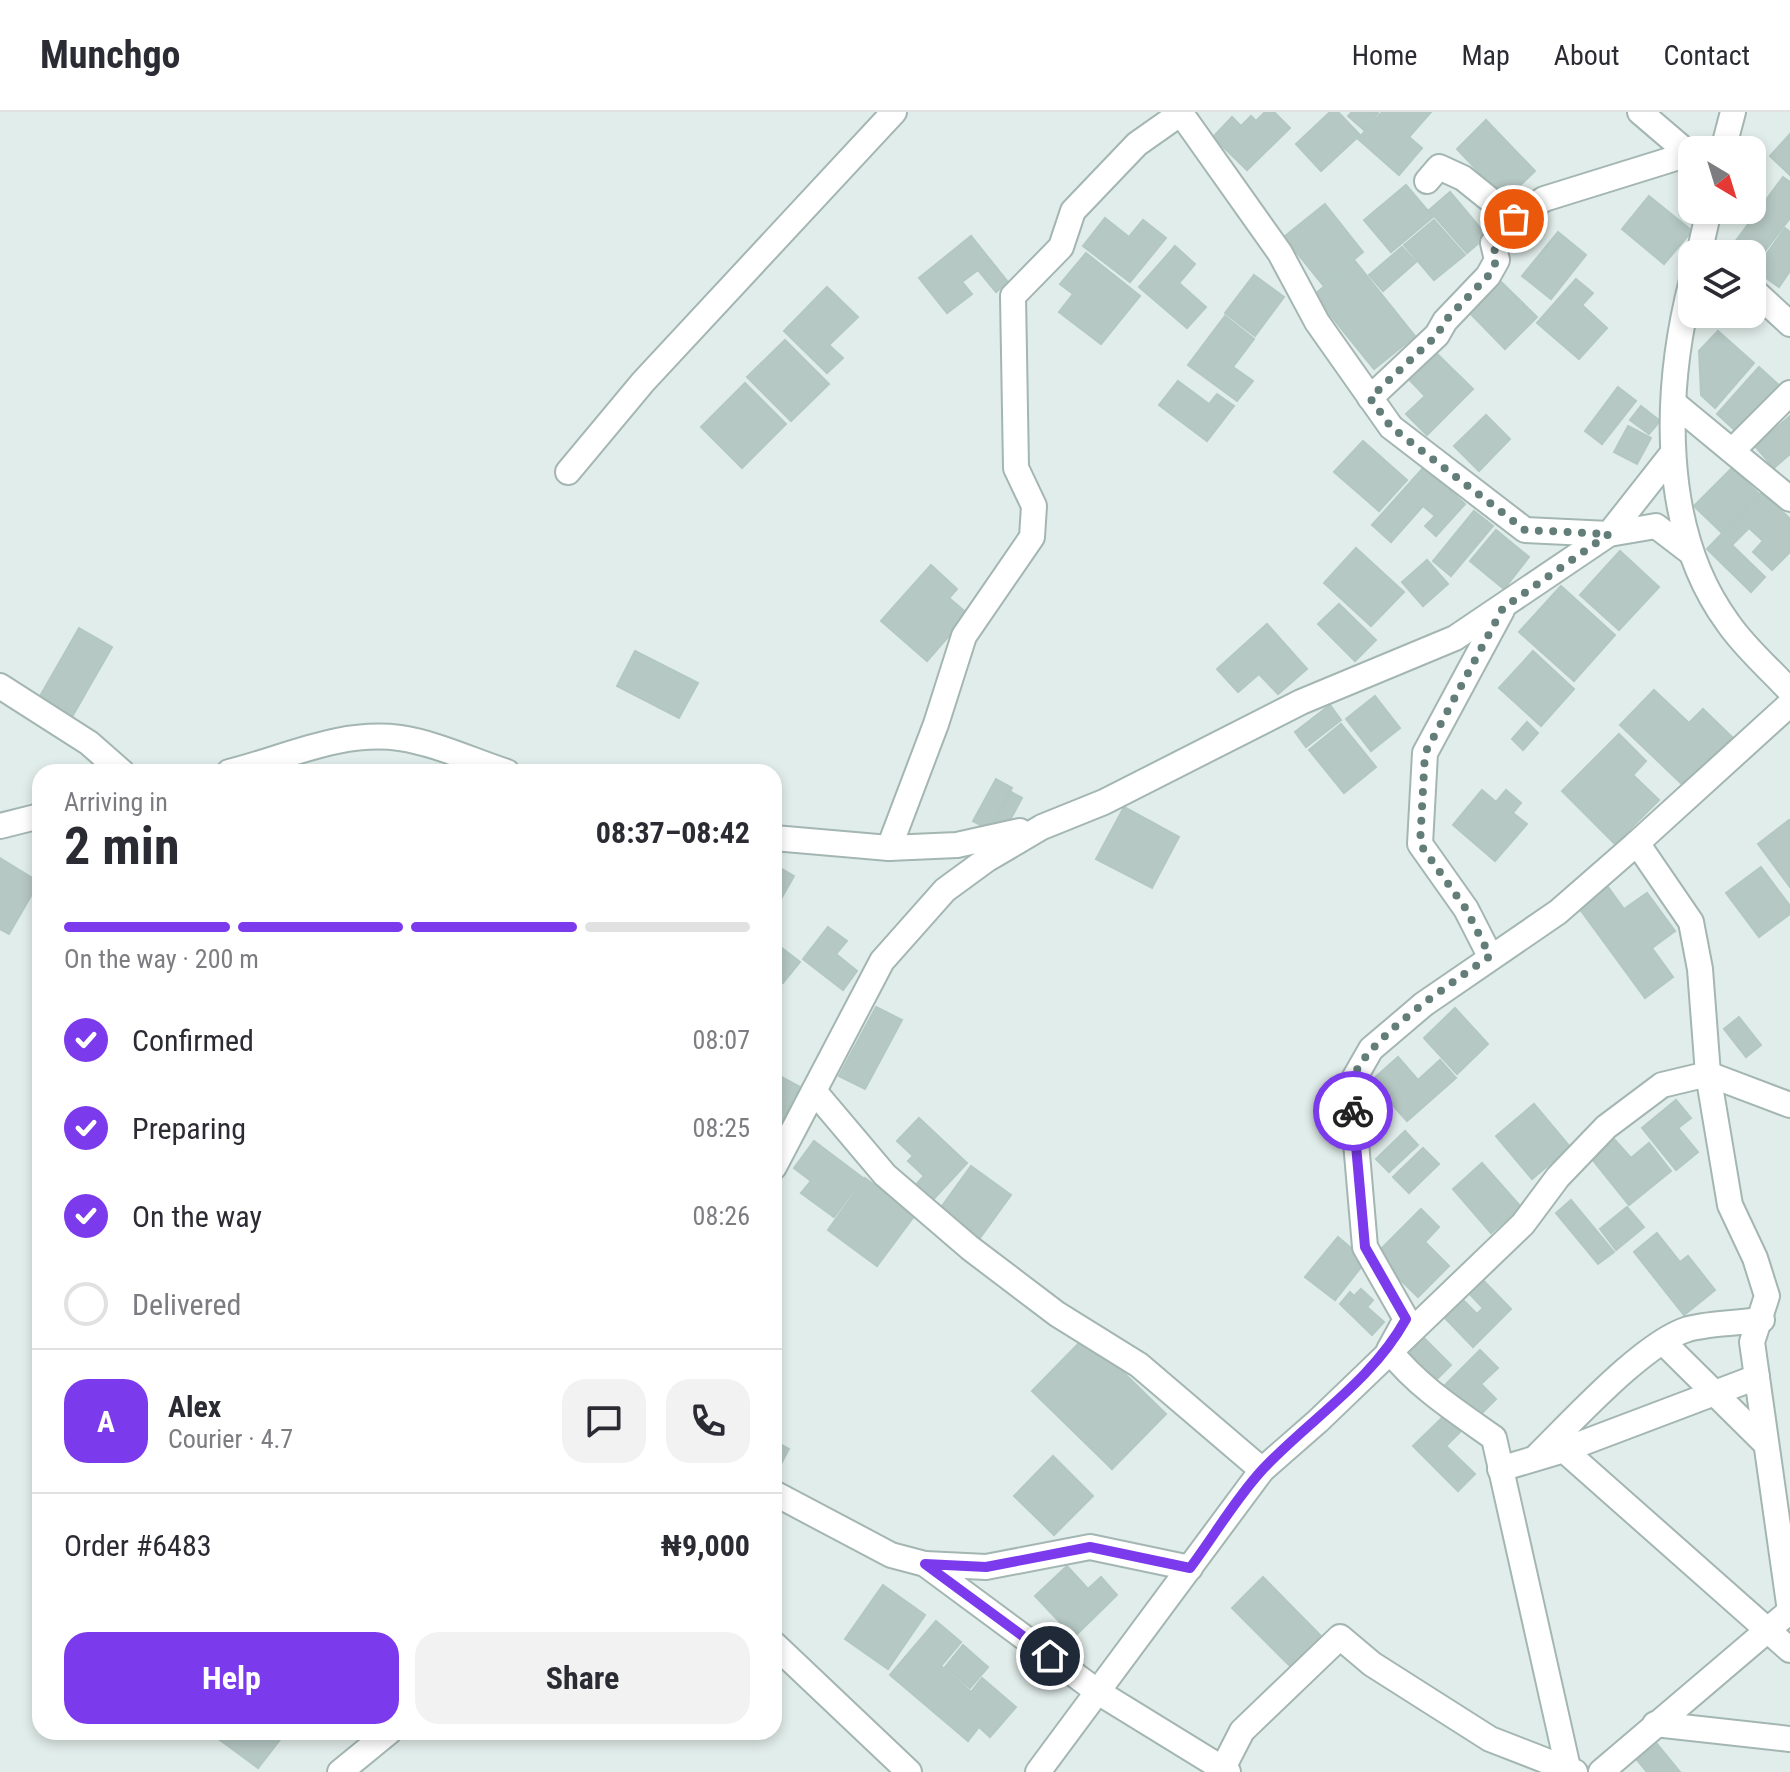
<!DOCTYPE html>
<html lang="en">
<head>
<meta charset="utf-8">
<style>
	:root { --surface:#fff; --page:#f2f2f3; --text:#2b2b33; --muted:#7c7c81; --line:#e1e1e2; --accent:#7c3aed }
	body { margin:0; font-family:"Roboto Condensed",sans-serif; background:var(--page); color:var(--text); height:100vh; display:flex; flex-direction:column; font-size:30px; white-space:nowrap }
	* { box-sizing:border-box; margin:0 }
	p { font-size:26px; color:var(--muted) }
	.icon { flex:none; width:44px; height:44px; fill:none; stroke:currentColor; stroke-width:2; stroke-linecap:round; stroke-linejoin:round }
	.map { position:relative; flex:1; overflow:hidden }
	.side { position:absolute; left:32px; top:652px; width:750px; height:976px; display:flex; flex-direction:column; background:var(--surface); border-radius:24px; box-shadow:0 4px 12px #0003 }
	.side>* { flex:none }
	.needle { width:52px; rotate:142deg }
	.controls { position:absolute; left:1678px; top:24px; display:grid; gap:16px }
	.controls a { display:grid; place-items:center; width:88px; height:88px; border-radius:16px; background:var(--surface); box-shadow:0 4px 12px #0003; font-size:40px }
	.pin { position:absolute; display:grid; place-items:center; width:68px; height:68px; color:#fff; margin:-34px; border:4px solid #fff; border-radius:50%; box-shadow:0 2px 8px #0007 }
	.courier { position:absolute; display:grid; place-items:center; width:80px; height:80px; margin:-40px; border:6px solid #7c3aed; border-radius:50%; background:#fff; color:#222; box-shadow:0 2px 10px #0007 }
	.summary em { font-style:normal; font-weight:700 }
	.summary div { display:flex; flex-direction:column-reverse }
	.summary { display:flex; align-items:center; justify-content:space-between; height:136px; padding:0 32px }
	h1 { font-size:52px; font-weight:700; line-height:60px }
	.bar { display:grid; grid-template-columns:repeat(4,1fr); gap:12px 8px; align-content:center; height:96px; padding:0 32px }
	.bar i { height:10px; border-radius:6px; background:var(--line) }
	.bar .current { background:var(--accent) }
	.bar p { grid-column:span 4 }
	.line { display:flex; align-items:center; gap:20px; padding:0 32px; border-top:2px solid var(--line) }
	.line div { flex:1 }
	.round { display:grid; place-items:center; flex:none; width:84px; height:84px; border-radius:24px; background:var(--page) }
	ol { padding:0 32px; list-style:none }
	li { display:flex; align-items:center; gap:24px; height:88px }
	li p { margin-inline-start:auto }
	li .icon { padding:8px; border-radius:50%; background:var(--accent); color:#fff; stroke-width:4 }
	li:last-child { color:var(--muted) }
	li i { width:44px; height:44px; border:4px solid var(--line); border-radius:50% }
	.cta { display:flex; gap:16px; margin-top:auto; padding:16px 32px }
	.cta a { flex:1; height:92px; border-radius:24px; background:var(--accent); color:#fff; font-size:32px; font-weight:700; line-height:92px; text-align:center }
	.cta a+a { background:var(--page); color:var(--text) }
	header { display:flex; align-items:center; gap:48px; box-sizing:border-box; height:112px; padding:0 40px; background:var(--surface); border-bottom:2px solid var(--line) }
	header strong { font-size:38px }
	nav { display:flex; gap:44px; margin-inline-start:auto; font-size:28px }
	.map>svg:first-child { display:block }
	.building { fill:#b6c8c3; stroke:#b3c8c2; stroke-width:2 }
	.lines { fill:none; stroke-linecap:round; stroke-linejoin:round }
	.minor-casing { stroke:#a3b6b2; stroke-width:28 }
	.minor { stroke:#fff; stroke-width:24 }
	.done { stroke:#637d79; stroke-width:8; stroke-dasharray:0 14.4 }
	.route { stroke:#7c3aed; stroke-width:10 }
</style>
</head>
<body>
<header>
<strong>Munchgo</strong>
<nav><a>Home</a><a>Map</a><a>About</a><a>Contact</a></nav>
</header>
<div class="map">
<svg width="1790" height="1660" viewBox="0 0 1790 1660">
	<rect width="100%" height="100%" fill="#e1edea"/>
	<!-- building -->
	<g class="building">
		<path d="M1265,0H1274L1290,16L1247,58L1213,25L1232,5L1241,14L1251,4L1256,9Z"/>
		<path d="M1330,0H1338L1360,23L1321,59L1296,32Z"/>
		<path d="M1352,0H1377L1378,1L1364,18L1348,4Z"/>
		<path d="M1382,0H1431L1409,25L1422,36L1399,63L1358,27Z"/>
		<path d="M1486,8L1535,59L1505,88L1457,37Z"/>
		<path d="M1790,22V63L1770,44Z"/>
		<path d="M1783,65L1790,70V106L1752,156V142H1734L1729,138Z"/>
		<path d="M1406,73L1433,105L1391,140L1364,108Z"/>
		<path d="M1450,80L1487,124L1467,141L1429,98Z"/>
		<path d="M1649,84L1692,119L1664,152L1622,117Z"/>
		<path d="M1325,92L1363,140L1323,173L1284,125Z"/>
		<path d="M1105,106L1129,125L1143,108L1166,126L1130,170L1083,134Z"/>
		<path d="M1434,108L1465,143L1434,168L1404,133Z"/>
		<path d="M1785,116L1790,120V159L1779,175L1755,158Z"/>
		<path d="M1558,120L1586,143L1551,187L1522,164Z"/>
		<path d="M971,124L1008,170L996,180L978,158L962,170L972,182L947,201L919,166Z"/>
		<path d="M1175,134L1195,152L1179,171L1206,195L1187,216L1139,175Z"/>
		<path d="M1402,135L1416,150L1383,179L1369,163Z"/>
		<path d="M1086,141L1140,184L1101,232L1059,200L1073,182L1060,172Z"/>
		<path d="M1355,149L1415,224L1374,257L1314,183Z"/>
		<path d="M1493,162L1537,205L1505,237L1462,193Z"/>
		<path d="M1254,163L1284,185L1255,224L1225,201Z"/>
		<path d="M1576,167L1593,181L1582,193L1607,216L1579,247L1537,211Z"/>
		<path d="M827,175L858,205L829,233L843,246L827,261L784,219Z"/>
		<path d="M1225,204L1254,227L1233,255L1253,269L1237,289L1188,253Z"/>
		<path d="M1718,219L1754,251L1715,296L1701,283L1699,239Z"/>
		<path d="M785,228L829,272L791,309L747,265Z"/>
		<path d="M1428,233L1473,277L1427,323L1406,302L1425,284L1401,259Z"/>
		<path d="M1759,255L1780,274L1738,321L1717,302Z"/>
		<path d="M1178,269L1209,292L1217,282L1234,294L1207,329L1159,293Z"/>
		<path d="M745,271L786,312L742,356L701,315Z"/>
		<path d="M1618,275L1636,289L1602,332L1585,319Z"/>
		<path d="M1641,294L1660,309L1649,322L1630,308Z"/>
		<path d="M1486,303L1510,327L1479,359L1454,334Z"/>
		<path d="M1790,304V342L1774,356L1755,334Z"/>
		<path d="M1628,314L1651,326L1637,352L1614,340Z"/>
		<path d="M1363,329L1407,368L1379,399L1334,360Z"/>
		<path d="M1424,355L1465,392L1436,424L1425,414L1435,404L1423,394L1391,430L1372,413Z"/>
		<path d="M1732,356L1759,382L1721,420L1694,394Z"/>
		<path d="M1762,380L1790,407V440L1772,458L1753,440L1763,429L1749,416L1732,433L1765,465L1751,480L1707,437Z"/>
		<path d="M1474,399L1493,414L1451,464L1433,449Z"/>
		<path d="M1496,418L1529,445L1504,477L1470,449Z"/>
		<path d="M1356,436L1404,480L1371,514L1324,471Z"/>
		<path d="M1620,439L1659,475L1619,518L1580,483Z"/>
		<path d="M1427,448L1448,472L1423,494L1402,470Z"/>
		<path d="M931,453L957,477L949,486L968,502L927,549L881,509Z"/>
		<path d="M1561,474L1615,523L1574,569L1519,520Z"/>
		<path d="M1339,492L1376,528L1355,549L1318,512Z"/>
		<path d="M1267,512L1307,557L1278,582L1259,562L1238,580L1217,557Z"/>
		<path d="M79,516L112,535L72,605L39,586Z"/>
		<path d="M635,539L698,571L679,606L617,574Z"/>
		<path d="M1533,539L1574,577L1541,614L1499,576Z"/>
		<path d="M1654,578L1689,611L1703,597L1732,625L1685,675L1620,613Z"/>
		<path d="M1375,584L1400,616L1371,639L1346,607Z"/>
		<path d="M1330,593L1341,608L1306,635L1295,620Z"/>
		<path d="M1527,610L1538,621L1523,638L1512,627Z"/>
		<path d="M1341,612L1376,655L1344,681L1309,638Z"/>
		<path d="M1619,622L1646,649L1633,663L1659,688L1615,732L1562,679Z"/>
		<path d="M996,667L1012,676L989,718L973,709Z"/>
		<path d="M1482,678L1496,690L1506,678L1521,691L1513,701L1527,712L1495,749L1453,713Z"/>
		<path d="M1011,680L1022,686L1004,719L993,712Z"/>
		<path d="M1124,695L1179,725L1152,776L1096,747Z"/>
		<path d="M1789,708L1790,710V775L1758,732Z"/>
		<path d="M774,744L781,748L777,754L794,764L774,799Z"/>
		<path d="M0,746L39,770L9,822L0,817Z"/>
		<path d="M1761,755L1790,794V802L1759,825L1726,781Z"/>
		<path d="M1608,775L1624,797L1647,781L1675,819L1652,836L1673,865L1645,886L1579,796Z"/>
		<path d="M828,815L847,829L836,842L857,859L843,878L803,847Z"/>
		<path d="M774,830L800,850L783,871L774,865Z"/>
		<path d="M876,895L902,908L865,977L839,964Z"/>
		<path d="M1455,896L1488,932L1457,962L1424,926Z"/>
		<path d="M1739,905L1761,933L1746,945L1724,917Z"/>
		<path d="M1398,945L1418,968L1440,948L1456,966L1407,1009L1371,969Z"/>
		<path d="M774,961L800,975L778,1016L774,1014Z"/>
		<path d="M1676,988L1691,1006L1678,1016L1698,1040L1676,1058L1642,1016Z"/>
		<path d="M1534,992L1570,1035L1532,1067L1496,1024Z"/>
		<path d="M919,1006L967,1051L929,1092L912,1077L924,1064L908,1049L913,1044L897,1029Z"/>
		<path d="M1405,1019L1418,1033L1389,1060L1376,1047Z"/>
		<path d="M1614,1027L1631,1046L1649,1031L1671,1059L1629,1093L1591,1046Z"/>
		<path d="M814,1029L863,1066L834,1105L801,1081L811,1069L794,1056Z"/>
		<path d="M1423,1036L1439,1052L1409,1081L1393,1065Z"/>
		<path d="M1482,1051L1521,1095L1491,1121L1453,1077Z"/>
		<path d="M971,1054L1011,1083L977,1130L937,1101Z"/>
		<path d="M865,1066L915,1103L877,1154L828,1118Z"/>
		<path d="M1571,1088L1614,1140L1598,1152L1556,1101Z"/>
		<path d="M1627,1095L1644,1115L1616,1138L1600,1117Z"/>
		<path d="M1421,1097L1439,1115L1425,1130L1449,1154L1418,1185L1375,1143Z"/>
		<path d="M1657,1121L1680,1150L1688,1144L1715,1178L1684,1203L1634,1140Z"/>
		<path d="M1338,1125L1366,1149L1335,1188L1305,1165Z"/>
		<path d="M1480,1165L1511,1197L1473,1235L1443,1204L1461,1186L1477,1202L1483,1196L1466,1178Z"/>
		<path d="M1361,1177L1373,1188L1367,1195L1384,1210L1372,1223L1340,1192L1350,1180L1354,1184Z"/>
		<path d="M1419,1221L1451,1253L1435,1269L1404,1237Z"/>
		<path d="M1086,1224L1166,1302L1112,1357L1032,1279Z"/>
		<path d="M1480,1238L1498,1256L1481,1272L1496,1287L1477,1306L1445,1273Z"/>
		<path d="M1444,1304L1460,1320L1446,1334L1475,1362L1458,1379L1413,1334Z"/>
		<path d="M774,1329L789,1337L774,1365Z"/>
		<path d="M1053,1344L1093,1384L1054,1423L1014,1384Z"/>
		<path d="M1067,1454L1088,1477L1101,1465L1117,1483L1074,1525L1035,1484Z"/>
		<path d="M1263,1465L1325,1528L1295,1559L1232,1496Z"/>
		<path d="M883,1473L925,1503L888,1557L845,1527Z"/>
		<path d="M936,1509L961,1530L941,1554L971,1580L982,1566L1016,1595L990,1625L979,1615L968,1629L890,1563Z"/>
		<path d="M963,1533L988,1555L970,1576L945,1555Z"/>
		<path d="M220,1620H286L258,1656L216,1625Z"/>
		<path d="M1657,1632L1680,1660H1647L1637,1648Z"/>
	</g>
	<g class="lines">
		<defs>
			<g id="minor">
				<path d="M1180,0L1280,141L1317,210L1391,315L1525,418L1609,422L1672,342"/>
				<path d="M1640,0L1688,41"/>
				<path d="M1723,38L1733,0"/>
				<path d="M1427,69L1439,55L1463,66L1514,107"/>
				<path d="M1699,142L1709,98"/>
				<path d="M1692,168C1664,277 1659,417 1728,511C1745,536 1770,557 1790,579"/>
				<path d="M1752,177L1790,212"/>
				<path d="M1370,286L1437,223L1445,209L1488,164L1497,148L1493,131L1514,107L1544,87L1692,41"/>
				<path d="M1675,292L1790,387"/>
				<path d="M1733,338L1790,281"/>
				<path d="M568,360L643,270L894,0"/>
				<path d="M0,574L89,631L122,660"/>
				<path d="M229,660C286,646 339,618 400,626C435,631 473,649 507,660"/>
				<path d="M0,714L40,704"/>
				<path d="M774,726L889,736L957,733L1020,719"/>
				<path d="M889,736L936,612L964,524L1032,425L1034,394L1016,356L1013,184L1061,135L1073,99L1137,32L1181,1"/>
				<path d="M1490,844L1466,797L1420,732L1425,641L1502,498"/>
				<path d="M814,979L885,1063L970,1136L1057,1202L1139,1253L1262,1358"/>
				<path d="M774,1055L882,849L945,778L986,748L1042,715L1104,690L1301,590L1455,526L1609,422L1656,414L1690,440"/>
				<path d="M1663,1230L1766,1332"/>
				<path d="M1564,1338L1757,1265"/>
				<path d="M1538,1343C1573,1309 1643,1231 1688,1217C1711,1211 1738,1211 1762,1208"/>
				<path d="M1500,1357L1564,1338L1790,1538"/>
				<path d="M774,1381L891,1443L925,1452L1098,1580L1228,1660"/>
				<path d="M925,1452L986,1455L1090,1435L1190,1456"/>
				<path d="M774,1532L909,1660"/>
				<path d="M1655,1612L1790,1627"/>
				<path d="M1568,1656L1494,1326C1456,1299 1418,1275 1389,1238L1406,1207L1365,1135L1351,972L1371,937L1424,892L1558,800L1637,731"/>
				<path d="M340,1660L389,1620"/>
				<path d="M1038,1660L1262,1358L1318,1309L1523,1112L1558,1065L1606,1015L1662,973L1708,962L1790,993"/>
				<path d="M1221,1660L1242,1619L1340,1525L1372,1552L1490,1627L1575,1660"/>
				<path d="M1601,1660L1790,1499L1752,1230L1767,1184L1755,1146L1730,1093L1708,962L1700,857L1691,810L1637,731L1790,592"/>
			</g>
		</defs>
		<!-- minor casing -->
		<use href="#minor" class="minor-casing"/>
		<!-- minor -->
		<use href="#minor" class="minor"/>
	</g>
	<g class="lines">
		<!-- done -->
		<path class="done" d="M1353,999C1352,991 1350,981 1351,974C1357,931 1456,869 1490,844L1466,797L1420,732L1425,641L1503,496L1609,422L1525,418L1391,315L1370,286L1437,223L1445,209L1488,164L1497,148L1493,131L1514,107"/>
		<!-- route -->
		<path class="route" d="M1050,1544L925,1452L986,1455L1090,1435L1190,1456C1214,1424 1236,1386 1263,1357C1311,1306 1371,1270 1406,1207L1365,1135L1353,999"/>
	</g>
</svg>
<div class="controls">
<a><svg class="needle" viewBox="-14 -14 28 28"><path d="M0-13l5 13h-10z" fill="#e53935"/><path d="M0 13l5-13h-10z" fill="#7c7c81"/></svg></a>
<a><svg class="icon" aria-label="layers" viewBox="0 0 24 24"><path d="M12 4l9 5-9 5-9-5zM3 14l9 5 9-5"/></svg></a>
</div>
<div class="pin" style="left:1514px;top:107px;background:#ea580c"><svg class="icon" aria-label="bag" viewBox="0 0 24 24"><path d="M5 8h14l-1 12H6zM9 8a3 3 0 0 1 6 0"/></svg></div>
<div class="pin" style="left:1050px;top:1544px;background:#1f2937"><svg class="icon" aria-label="home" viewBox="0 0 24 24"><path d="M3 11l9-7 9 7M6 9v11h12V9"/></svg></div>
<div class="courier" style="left:1353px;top:999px"><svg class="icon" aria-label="bike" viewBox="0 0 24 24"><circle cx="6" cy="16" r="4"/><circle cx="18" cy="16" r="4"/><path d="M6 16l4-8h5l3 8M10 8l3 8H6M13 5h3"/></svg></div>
<section class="side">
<div class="summary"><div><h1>2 min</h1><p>Arriving in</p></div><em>08:37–08:42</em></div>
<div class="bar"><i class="current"></i><i class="current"></i><i class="current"></i><i></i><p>On the way · 200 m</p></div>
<ol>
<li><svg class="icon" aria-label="check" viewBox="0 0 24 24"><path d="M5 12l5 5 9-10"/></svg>Confirmed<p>08:07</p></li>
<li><svg class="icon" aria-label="check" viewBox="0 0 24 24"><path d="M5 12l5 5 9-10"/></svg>Preparing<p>08:25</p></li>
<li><svg class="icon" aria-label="check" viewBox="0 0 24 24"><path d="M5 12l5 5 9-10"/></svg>On the way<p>08:26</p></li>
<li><i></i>Delivered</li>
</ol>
<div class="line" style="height:144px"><b class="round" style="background:var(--accent);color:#fff">A</b><div><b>Alex</b><p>Courier · 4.7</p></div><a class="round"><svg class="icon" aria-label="chat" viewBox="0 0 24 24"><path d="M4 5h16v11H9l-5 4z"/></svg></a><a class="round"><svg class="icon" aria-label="phone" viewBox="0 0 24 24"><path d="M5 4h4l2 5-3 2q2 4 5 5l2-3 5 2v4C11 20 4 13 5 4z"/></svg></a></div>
<div class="line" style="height:104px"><div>Order #6483</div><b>₦9,000</b></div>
<div class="cta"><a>Help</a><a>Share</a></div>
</section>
</div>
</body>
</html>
